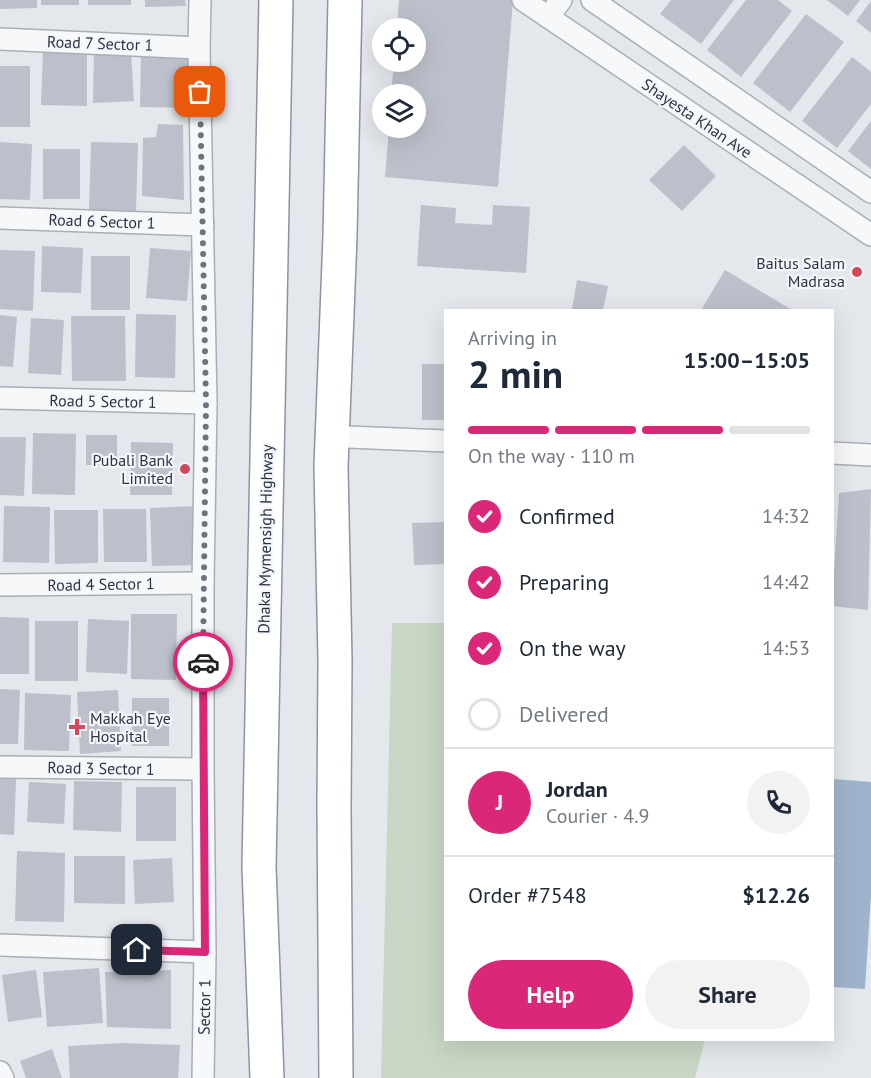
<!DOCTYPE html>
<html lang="en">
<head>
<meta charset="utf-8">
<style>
	:root { --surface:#fff; --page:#f2f2f3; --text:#1f2937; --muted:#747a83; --line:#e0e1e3; --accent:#db2777 }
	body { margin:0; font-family:"PT Sans",sans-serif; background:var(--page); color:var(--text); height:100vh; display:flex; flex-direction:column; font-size:22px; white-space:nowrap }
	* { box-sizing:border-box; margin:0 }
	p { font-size:20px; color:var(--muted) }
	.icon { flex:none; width:33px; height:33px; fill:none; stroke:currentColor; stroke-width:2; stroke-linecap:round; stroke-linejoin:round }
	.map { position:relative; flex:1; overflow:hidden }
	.details { position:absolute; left:444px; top:309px; width:390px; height:732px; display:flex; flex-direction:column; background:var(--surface); border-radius:0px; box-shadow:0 6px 24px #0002 }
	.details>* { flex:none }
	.controls { position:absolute; left:372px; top:18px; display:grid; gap:12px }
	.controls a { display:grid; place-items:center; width:54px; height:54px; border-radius:50%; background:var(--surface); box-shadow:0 6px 24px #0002; font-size:30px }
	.pin { position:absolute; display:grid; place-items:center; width:51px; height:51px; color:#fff; margin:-26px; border-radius:12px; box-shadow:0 3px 9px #0006 }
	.courier { position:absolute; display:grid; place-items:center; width:60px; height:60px; margin:-30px; border:4px solid #db2777; border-radius:50%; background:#fff; color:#222; box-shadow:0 2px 8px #0007 }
	.summary em { font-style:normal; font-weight:800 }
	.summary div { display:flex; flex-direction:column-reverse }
	.summary { display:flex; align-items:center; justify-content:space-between; height:102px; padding:0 24px }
	h1 { font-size:39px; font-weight:800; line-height:45px }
	.bar { display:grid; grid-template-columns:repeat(4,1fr); gap:9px 6px; align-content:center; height:72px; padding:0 24px }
	.bar i { height:8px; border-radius:4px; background:var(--line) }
	.bar .selected { background:var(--accent) }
	.bar p { grid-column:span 4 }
	.line { display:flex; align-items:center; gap:15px; padding:0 24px; border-top:2px solid var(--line) }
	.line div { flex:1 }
	.round { display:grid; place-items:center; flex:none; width:63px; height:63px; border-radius:32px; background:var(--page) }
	ol { padding:0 24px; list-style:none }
	li { display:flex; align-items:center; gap:18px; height:66px }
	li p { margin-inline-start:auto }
	li .icon { padding:6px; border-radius:50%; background:var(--accent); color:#fff; stroke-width:4 }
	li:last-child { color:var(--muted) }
	li i { width:33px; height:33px; border:3px solid var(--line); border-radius:50% }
	.primary-button { display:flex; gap:12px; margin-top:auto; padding:12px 24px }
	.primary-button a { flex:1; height:69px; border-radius:36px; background:var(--accent); color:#fff; font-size:24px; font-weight:800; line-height:69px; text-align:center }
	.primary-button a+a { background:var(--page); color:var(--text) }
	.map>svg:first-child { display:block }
	.green { fill:#c9d6c5 }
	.water { fill:#9fb4cc }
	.building { fill:#bbc0ca }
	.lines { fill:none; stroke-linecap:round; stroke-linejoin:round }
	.street-casing { stroke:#a9aeb7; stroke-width:24 }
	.highway-casing { stroke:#8b94a3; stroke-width:36 }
	.street { stroke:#f7f8fa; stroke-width:21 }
	.highway { stroke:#fff; stroke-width:33 }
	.done { stroke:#6c737f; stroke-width:6; stroke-dasharray:0 10.8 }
	.route { stroke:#db2777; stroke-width:8 }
	.poi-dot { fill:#d1495b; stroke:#f4f6f9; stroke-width:2 }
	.labels { text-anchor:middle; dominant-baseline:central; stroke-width:4.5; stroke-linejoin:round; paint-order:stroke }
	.street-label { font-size:16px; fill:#2b3445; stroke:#f4f6f9 }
	.poi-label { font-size:16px; fill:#2b3445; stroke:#f4f6f9; text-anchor:end }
</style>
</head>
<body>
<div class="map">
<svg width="871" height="1078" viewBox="0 0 871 1078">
	<rect width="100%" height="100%" fill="#e4e7ec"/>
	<!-- green -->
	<path class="green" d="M392,623H445L446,1040H705L695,1078H381Z"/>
	<!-- water -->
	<path class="water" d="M833,779L871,782V895L865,989L833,987Z"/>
	<!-- building -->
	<g class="building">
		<path d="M0,0H37V8L0,9Z"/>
		<rect x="41" y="0" width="38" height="5"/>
		<rect x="88" y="0" width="43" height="5"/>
		<path d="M145,0H185L186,6L145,7Z"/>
		<path d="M399,0H513L498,187L385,177L389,128H416V94H391L394,62H416V28H397Z"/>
		<path d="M671,0H734L701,44L660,14Z"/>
		<path d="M746,0H778L792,11L741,77L707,50Z"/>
		<path d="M827,0H860L848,16Z"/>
		<path d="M871,1V33L856,21Z"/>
		<path d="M806,14L844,42L790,112L753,83Z"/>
		<path d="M43,51L87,53V106L41,105Z"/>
		<path d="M94,51L131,53L134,101L93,103Z"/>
		<path d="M141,52L190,53L189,108L140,107Z"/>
		<path d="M852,57L871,72V104L837,148L802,121Z"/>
		<rect x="0" y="66" width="30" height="61"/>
		<path d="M871,121V169L848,151Z"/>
		<path d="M158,124L183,125L184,200L142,196L143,138L156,137Z"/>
		<path d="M0,142L32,144L30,200L0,199Z"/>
		<path d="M91,142L138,143L136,211L89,210Z"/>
		<path d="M684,145L716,176L682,211L649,180Z"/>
		<rect x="43" y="149" width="37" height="50"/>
		<path d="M421,205L456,208L455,223L492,225L493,205L530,207L526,273L417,266Z"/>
		<path d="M42,246L83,248L81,293L41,292Z"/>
		<path d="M150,248L191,251L187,301L146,298Z"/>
		<path d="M0,250L35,251L33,311L0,309Z"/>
		<rect x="91" y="256" width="39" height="54"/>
		<path d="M725,270L792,310H701Z"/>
		<path d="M577,280L608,286L603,310H581L572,309Z"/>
		<path d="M136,314L176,315L175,378L135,377Z"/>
		<path d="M0,315L17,317L13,367L0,366Z"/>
		<path d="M71,316H125L126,381H72Z"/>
		<path d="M31,318L64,320L61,375L28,373Z"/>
		<rect x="422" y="364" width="24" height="56"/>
		<path d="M33,433L76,434L75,495L32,494Z"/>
		<rect x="86" y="435" width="31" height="30"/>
		<path d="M0,437H26L24,496L0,495Z"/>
		<path d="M131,442L173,443L172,495H130Z"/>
		<path d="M871,489L868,610L832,606L839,493Z"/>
		<path d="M4,506L50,507L49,563L3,562Z"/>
		<path d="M196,506L198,565L152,566L150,508Z"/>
		<path d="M103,509H146L147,562H104Z"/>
		<path d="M54,510H98V563L55,564Z"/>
		<path d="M446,522V564L414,565L412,523Z"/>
		<path d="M131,614H177L176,680L131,679Z"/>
		<path d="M0,617L29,618V674H0Z"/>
		<path d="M88,619L129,621L127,674L86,672Z"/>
		<rect x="35" y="621" width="43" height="60"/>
		<path d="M0,689L20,690L18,744H0Z"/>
		<path d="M118,690L121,751L80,754L77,692Z"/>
		<path d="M25,693L71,695L69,751L24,750Z"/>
		<rect x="132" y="698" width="37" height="48"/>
		<path d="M0,778L16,779L14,835L0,834Z"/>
		<path d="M74,781L122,782L121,832L73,830Z"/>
		<path d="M29,782L66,784L64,824L27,822Z"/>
		<rect x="136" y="787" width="40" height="54"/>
		<path d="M17,851L65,853L64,922L15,921Z"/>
		<path d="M74,856H125V904L74,903Z"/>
		<path d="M172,858L174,902L135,904L133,860Z"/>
		<path d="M99,968L103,1023L47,1027L43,972Z"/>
		<path d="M36,970L42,1017L8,1022L2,975Z"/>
		<path d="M171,970V1029L107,1027L105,972Z"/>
		<path d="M123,1043L180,1045L178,1078H70L68,1046Z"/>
		<path d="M52,1049L62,1078H26L20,1061Z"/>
	</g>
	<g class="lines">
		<defs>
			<g id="street">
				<path d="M200,0L199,48L206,403L203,583V769L205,952L203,1078"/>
				<path d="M523,0L871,235"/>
				<path d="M592,0L871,192"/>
				<path d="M548,17L561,0"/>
				<path d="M0,39L199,48"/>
				<path d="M0,218L203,225"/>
				<path d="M0,398L206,403"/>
				<path d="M446,441L348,437L446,441"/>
				<path d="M832,453L871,455"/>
				<path d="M0,585L203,583"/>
				<path d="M0,767L203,769"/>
				<path d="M0,945L205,952"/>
				<path d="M0,1072L3,1078"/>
			</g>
			<g id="highway">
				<path d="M267,1078L259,867L276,0"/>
				<path d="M336,1078L334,808L335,660L331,467L340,236L345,0"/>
			</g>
		</defs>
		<!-- street casing -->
		<use href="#street" class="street-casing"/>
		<!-- highway casing -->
		<use href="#highway" class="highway-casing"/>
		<!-- street -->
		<use href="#street" class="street"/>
		<!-- highway -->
		<use href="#highway" class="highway"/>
	</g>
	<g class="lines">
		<!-- done -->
		<path class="done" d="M200,92L206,403L203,662"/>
		<!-- route -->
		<path class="route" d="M137,950L205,952L203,662"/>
	</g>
	<!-- markers -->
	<g class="poi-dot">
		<circle cx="857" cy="272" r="6"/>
		<circle cx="185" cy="469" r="6"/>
		<path d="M74 718h6v6h6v6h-6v6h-6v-6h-6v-6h6z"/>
	</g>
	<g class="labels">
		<!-- street labels -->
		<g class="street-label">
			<text transform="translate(100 43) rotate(2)">Road 7 Sector 1</text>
			<text transform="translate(697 118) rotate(34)">Shayesta Khan Ave</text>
			<text transform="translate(102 221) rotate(2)">Road 6 Sector 1</text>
			<text transform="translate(103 401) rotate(1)">Road 5 Sector 1</text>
			<text transform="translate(265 539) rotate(-89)">Dhaka Mymensigh Highway</text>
			<text transform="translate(101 584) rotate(-1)">Road 4 Sector 1</text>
			<text transform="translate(101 768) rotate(1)">Road 3 Sector 1</text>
			<text transform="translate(204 1007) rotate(-89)">Sector 1</text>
		</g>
		<!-- poi labels -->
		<g class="poi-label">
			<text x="845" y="263">Baitus Salam<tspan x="845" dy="18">Madrasa</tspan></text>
			<text x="173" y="460">Pubali Bank<tspan x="173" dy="18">Limited</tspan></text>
			<text x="90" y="718" text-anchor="start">Makkah Eye<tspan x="90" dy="18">Hospital</tspan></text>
		</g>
	</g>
</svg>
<div class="controls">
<a><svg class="icon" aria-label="locate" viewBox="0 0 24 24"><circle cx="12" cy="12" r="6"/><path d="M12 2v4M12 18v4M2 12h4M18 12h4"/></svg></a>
<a><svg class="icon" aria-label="layers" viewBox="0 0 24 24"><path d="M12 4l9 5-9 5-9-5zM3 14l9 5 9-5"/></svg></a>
</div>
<div class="pin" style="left:200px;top:92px;background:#ea580c"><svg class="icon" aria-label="bag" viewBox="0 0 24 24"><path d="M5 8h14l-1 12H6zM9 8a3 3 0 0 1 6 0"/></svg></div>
<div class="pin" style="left:137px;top:950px;background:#1f2937"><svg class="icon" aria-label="home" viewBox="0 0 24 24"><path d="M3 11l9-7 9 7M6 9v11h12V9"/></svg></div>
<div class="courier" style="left:203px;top:662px"><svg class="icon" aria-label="car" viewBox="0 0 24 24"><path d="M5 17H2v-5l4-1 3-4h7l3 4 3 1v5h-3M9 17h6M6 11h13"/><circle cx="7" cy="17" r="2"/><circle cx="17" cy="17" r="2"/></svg></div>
<section class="details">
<div class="summary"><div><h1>2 min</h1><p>Arriving in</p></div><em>15:00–15:05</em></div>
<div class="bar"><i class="selected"></i><i class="selected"></i><i class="selected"></i><i></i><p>On the way · 110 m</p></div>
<ol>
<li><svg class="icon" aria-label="check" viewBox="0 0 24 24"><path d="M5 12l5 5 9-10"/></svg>Confirmed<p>14:32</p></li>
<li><svg class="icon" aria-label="check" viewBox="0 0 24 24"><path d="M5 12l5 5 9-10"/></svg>Preparing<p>14:42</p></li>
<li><svg class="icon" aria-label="check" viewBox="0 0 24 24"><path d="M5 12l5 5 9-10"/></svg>On the way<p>14:53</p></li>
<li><i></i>Delivered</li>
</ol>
<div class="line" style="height:108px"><b class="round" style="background:var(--accent);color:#fff">J</b><div><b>Jordan</b><p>Courier · 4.9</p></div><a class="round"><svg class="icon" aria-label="phone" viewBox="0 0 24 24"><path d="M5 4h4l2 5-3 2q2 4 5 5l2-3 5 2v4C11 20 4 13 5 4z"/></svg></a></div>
<div class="line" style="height:78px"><div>Order #7548</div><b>$12.26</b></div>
<div class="primary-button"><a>Help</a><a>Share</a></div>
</section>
</div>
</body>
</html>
